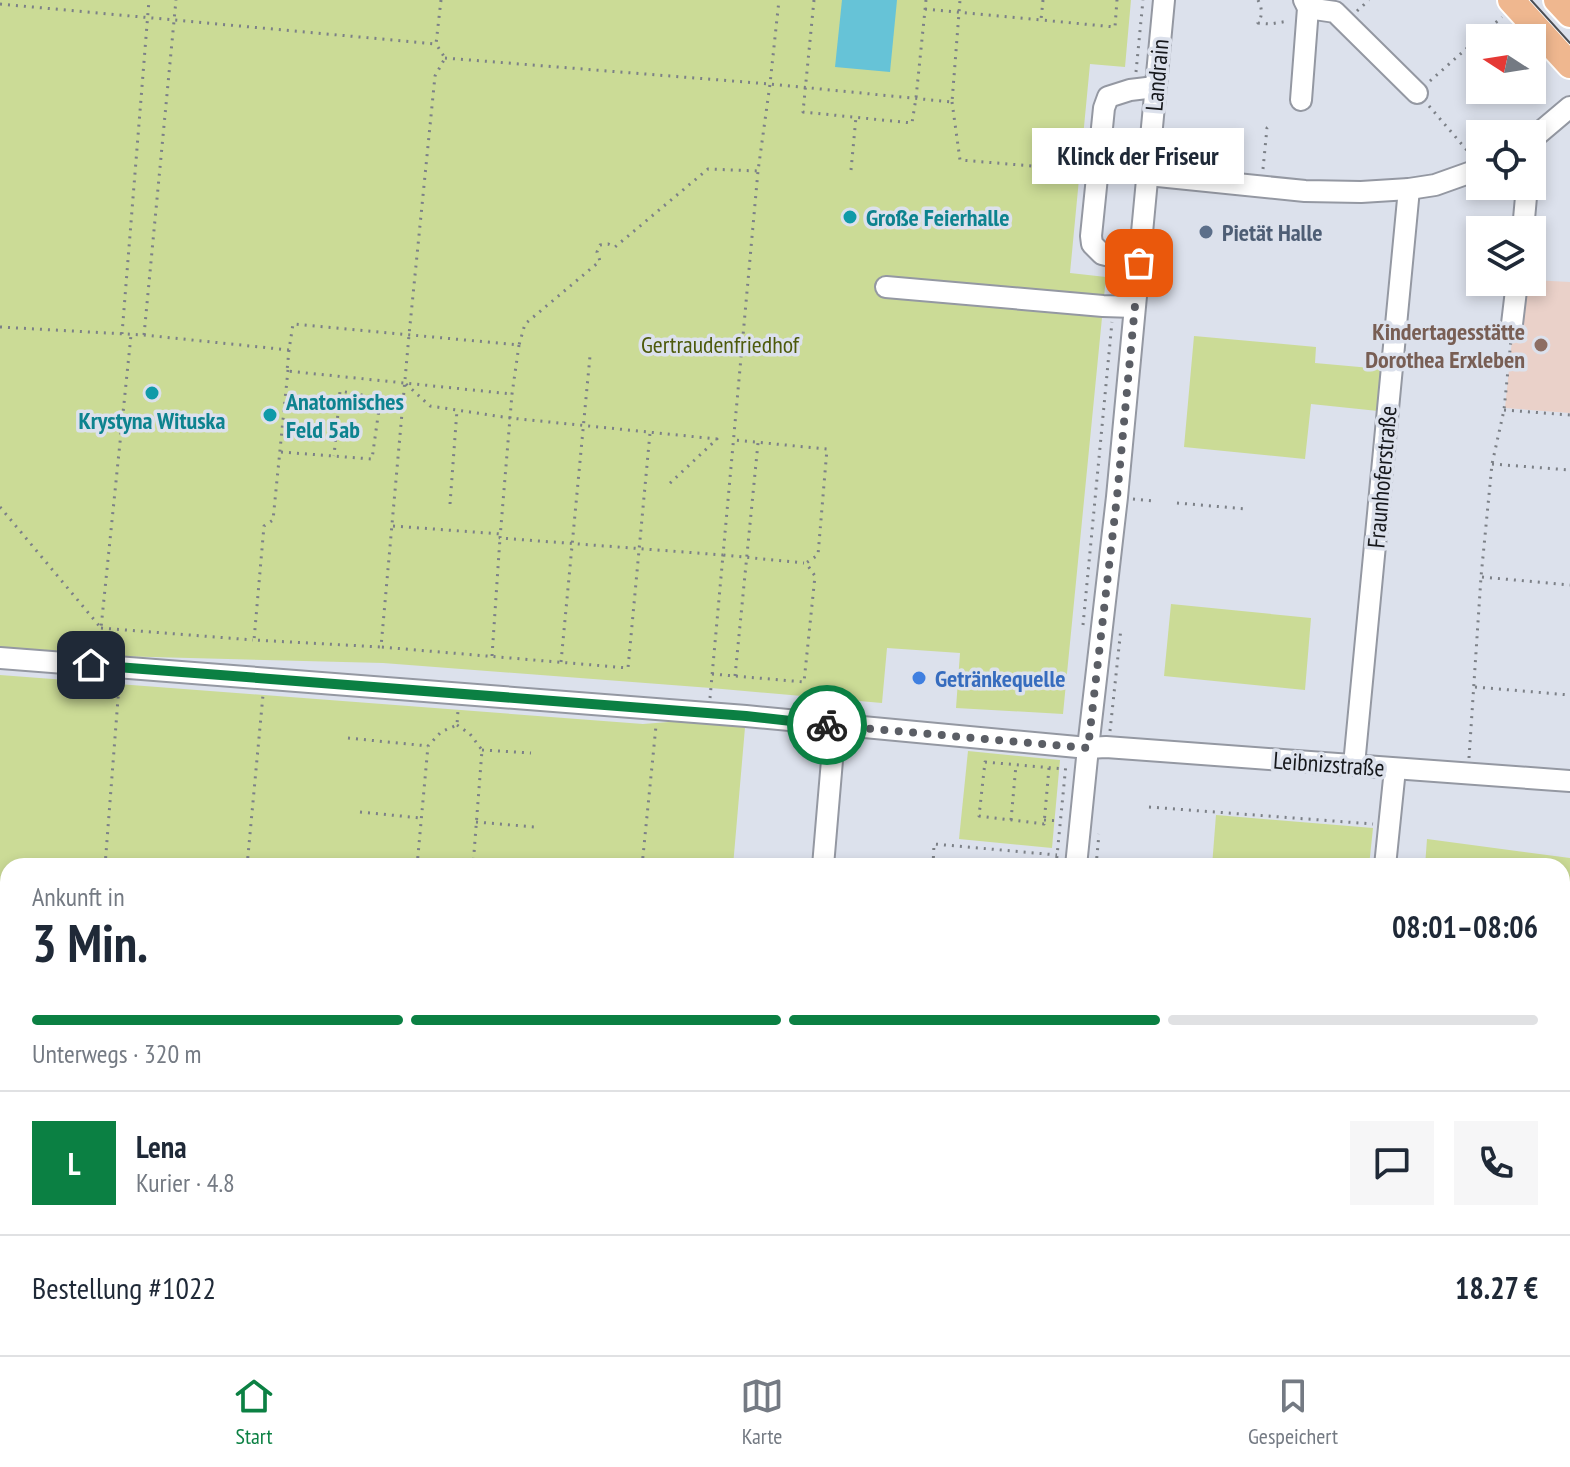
<!DOCTYPE html>
<html lang="de">
<head>
<meta charset="utf-8">
<style>
	:root { --surface:#fff; --page:#f6f6f7; --text:#1f2937; --muted:#747a83; --line:#e0e1e3; --accent:#0b8043 }
	body { margin:0; font-family:"PT Sans Narrow",sans-serif; background:var(--page); color:var(--text); height:100vh; display:flex; flex-direction:column; font-size:30px; white-space:nowrap }
	* { box-sizing:border-box; margin:0 }
	p { font-size:26px; color:var(--muted) }
	.icon { flex:none; width:44px; height:44px; fill:none; stroke:currentColor; stroke-width:2; stroke-linecap:round; stroke-linejoin:round }
	.map { position:relative; flex:1; overflow:hidden }
	.side { position:absolute; left:0px; top:858px; width:1570px; height:498px; display:flex; flex-direction:column; background:var(--surface); border-radius:24px 24px 0 0; box-shadow:0 4px 12px #0003 }
	.side>* { flex:none }
	.needle { width:52px; rotate:282deg }
	.fabs { position:absolute; left:1466px; top:24px; display:grid; gap:16px }
	.fabs a { display:grid; place-items:center; width:80px; height:80px; border-radius:0px; background:var(--surface); box-shadow:0 4px 12px #0003; font-size:40px }
	.pin { position:absolute; display:grid; place-items:center; width:68px; height:68px; color:#fff; margin:-34px; border-radius:16px; box-shadow:0 4px 12px #0006 }
	.courier { position:absolute; display:grid; place-items:center; width:80px; height:80px; margin:-40px; border:6px solid #0b8043; border-radius:50%; background:#fff; color:#222; box-shadow:0 2px 10px #0007 }
	.bubble { position:absolute; height:56px; border-radius:0px; background:var(--surface); box-shadow:0 4px 12px #0003; font-size:26px; font-weight:700; line-height:56px; text-align:center }
	.overview em { font-style:normal; font-weight:700 }
	.overview div { display:flex; flex-direction:column-reverse }
	.overview { display:flex; align-items:center; justify-content:space-between; height:136px; padding:0 32px }
	h1 { font-size:52px; font-weight:700; line-height:60px }
	.bar { display:grid; grid-template-columns:repeat(4,1fr); gap:12px 8px; align-content:center; height:96px; padding:0 32px }
	.bar i { height:10px; border-radius:6px; background:var(--line) }
	.bar .on { background:var(--accent) }
	.bar p { grid-column:span 4 }
	.line { display:flex; align-items:center; gap:20px; padding:0 32px; border-top:2px solid var(--line) }
	.line div { flex:1 }
	.round { display:grid; place-items:center; flex:none; width:84px; height:84px; border-radius:0px; background:var(--page) }
	.tab-bar { display:flex; justify-content:space-around; align-items:center; height:112px; border-top:2px solid var(--line); background:var(--surface); font-size:22px; color:var(--muted) }
	.tab-bar a { display:grid; justify-items:center; gap:4px }
	.tab-bar .on { color:var(--accent) }
	.map>svg:first-child { display:block }
	.education { fill:#ead1c9 }
	.green { fill:#cbdb96 }
	.water { fill:#66c3d7 }
	.lines { fill:none; stroke-linecap:round; stroke-linejoin:round }
	.minor-casing { stroke:#9498a2; stroke-width:24 }
	.major-casing { stroke:#fff; stroke-width:30 }
	.path { stroke:#7c8087; stroke-width:3; stroke-dasharray:2 6; stroke-linecap:butt }
	.minor { stroke:#fff; stroke-width:20 }
	.major { stroke:#efb78f; stroke-width:26 }
	.tram { stroke:#4c4f55; stroke-width:2 }
	.done { stroke:#5b5e65; stroke-width:8; stroke-dasharray:0 14.4 }
	.route { stroke:#0b8043; stroke-width:10 }
	.culture-dot { fill:#0f9aa8; stroke:#dce1ec; stroke-width:3 }
	.service-dot { fill:#5c6f8a; stroke:#dce1ec; stroke-width:3 }
	.education-dot { fill:#8d6e63; stroke:#dce1ec; stroke-width:3 }
	.shop-dot { fill:#3f7fe0; stroke:#dce1ec; stroke-width:3 }
	.labels { text-anchor:middle; dominant-baseline:central; stroke-width:7; stroke-linejoin:round; paint-order:stroke }
	.street-label { font-size:24px; fill:#16181c; stroke:#dce1ec }
	.culture-label { font-size:24px; font-weight:bold; fill:#0d838f; stroke:#dce1ec; text-anchor:start }
	.service-label { font-size:24px; font-weight:bold; fill:#4e5e75; stroke:#dce1ec; text-anchor:start }
	.education-label { font-size:24px; font-weight:bold; fill:#785e54; stroke:#dce1ec; text-anchor:end }
	.park-label { font-size:24px; fill:#4d5a0b; stroke:#dce1ec }
	.shop-label { font-size:24px; font-weight:bold; fill:#366cbe; stroke:#dce1ec; text-anchor:start }
</style>
</head>
<body>
<div class="map">
<svg width="1570" height="1355" viewBox="0 0 1570 1355">
	<rect width="100%" height="100%" fill="#dce1ec"/>
	<!-- education -->
	<path class="education" d="M1532,280L1570,282V413L1505,408L1518,282H1532Z"/>
	<!-- green -->
	<g class="green">
		<path d="M0,0H1131L1125,67L1090,64L1070,273L1106,277L1063,714L956,708L960,653L887,648L882,703L711,688L383,663L0,653Z"/>
		<path d="M1194,336L1316,347L1315,363L1382,369L1378,411L1311,404L1305,459L1184,447Z"/>
		<path d="M1171,604L1311,618L1305,690L1164,676Z"/>
		<path d="M0,675L643,724L746,716L733,866H8V1348H602L601,1355H0Z"/>
		<path d="M968,751L1060,760L1052,848L959,839Z"/>
		<path d="M1216,815L1373,828L1369,866H1212Z"/>
		<path d="M1427,839L1570,858V976L1565,998L1562,997L1564,989L1562,985V866H1425Z"/>
		<path d="M1570,1231V1355H1511L1514,1348H1562V1250Z"/>
	</g>
	<!-- water -->
	<path class="water" d="M842,0H897L890,72L835,67Z"/>
	<g class="lines">
		<defs>
			<g id="minor">
				<path d="M1308,8L1335,12L1417,93"/>
				<path d="M1301,100L1308,8L1304,0"/>
				<path d="M1532,139L1570,107"/>
				<path d="M1148,175L1305,191L1361,192L1409,189L1435,185L1480,169"/>
				<path d="M1523,230L1527,186"/>
				<path d="M1139,263L1102,254L1092,244L1091,236L1104,108L1108,97L1130,90L1155,87"/>
				<path d="M886,287L1103,306L1134,307"/>
				<path d="M1512,324L1517,282"/>
				<path d="M0,658L746,716L1088,748L1106,747L1570,781"/>
				<path d="M1354,765L1409,189"/>
				<path d="M823,866L835,725"/>
				<path d="M1076,866L1088,748L1117,497L1164,0"/>
				<path d="M1385,866L1395,769"/>
				<path d="M1562,1007L1568,1010L1570,1014"/>
				<path d="M1562,1081L1570,1060"/>
				<path d="M844,1348L931,1355"/>
				<path d="M1032,1355L1033,1348"/>
				<path d="M1199,1355L1200,1348"/>
				<path d="M1338,1355L1339,1348"/>
				<path d="M1432,1355L1436,1348"/>
			</g>
			<g id="major">
				<path d="M1511,0L1570,65"/>
				<path d="M1557,0L1570,14"/>
			</g>
		</defs>
		<!-- minor casing -->
		<use href="#minor" class="minor-casing"/>
		<!-- major casing -->
		<use href="#major" class="major-casing"/>
		<!-- path -->
		<g class="path">
			<path d="M441,0L436,44L445,58L435,76L409,335L381,647L628,668L650,433"/>
			<path d="M814,0L803,112L912,123L916,98L926,0"/>
			<path d="M1043,0L1041,20L1115,27L1117,0"/>
			<path d="M1258,0C1262,8 1263,15 1258,23L1270,24L1289,21"/>
			<path d="M0,4L436,44"/>
			<path d="M925,9L1041,20"/>
			<path d="M1357,11L1369,0"/>
			<path d="M445,58L770,84L952,102L960,0"/>
			<path d="M1136,72L1143,0"/>
			<path d="M1430,81L1502,17"/>
			<path d="M952,102L960,160L1081,170"/>
			<path d="M1429,106L1471,155"/>
			<path d="M1263,169L1267,128L1272,124"/>
			<path d="M851,170L856,117"/>
			<path d="M1115,291L1117,275"/>
			<path d="M0,327L144,335L289,350L293,324L519,345L525,324L600,261L597,252L600,245L608,244L615,247L708,169L758,171L770,84L779,0"/>
			<path d="M122,334L149,0"/>
			<path d="M144,335L176,0"/>
			<path d="M519,345L512,394L500,538L723,555L758,171"/>
			<path d="M289,350L287,371L512,394"/>
			<path d="M288,370L273,520L264,526L254,640L381,647"/>
			<path d="M406,384L430,406L510,418L717,439L668,485"/>
			<path d="M380,402L404,403"/>
			<path d="M1504,410L1570,415"/>
			<path d="M281,452L372,459L380,402L373,397L340,391L334,456"/>
			<path d="M1492,464L1570,470"/>
			<path d="M1133,499L1153,501"/>
			<path d="M1177,503L1247,509"/>
			<path d="M450,504L457,410"/>
			<path d="M0,507L101,628L131,335"/>
			<path d="M393,526L501,534"/>
			<path d="M1482,577L1570,585"/>
			<path d="M1083,625L1112,322"/>
			<path d="M101,628L253,640"/>
			<path d="M492,656L500,538"/>
			<path d="M561,662L590,356"/>
			<path d="M712,674L804,682L815,576L806,563L818,555L827,449L734,440"/>
			<path d="M735,676L758,443"/>
			<path d="M1475,687L1570,695"/>
			<path d="M710,698L723,555L804,563"/>
			<path d="M457,725L470,734L482,750L473,866"/>
			<path d="M1110,731L1121,628"/>
			<path d="M348,738L428,746"/>
			<path d="M482,750L531,753"/>
			<path d="M1469,758L1481,577L1492,464L1504,410L1511,340"/>
			<path d="M1049,768L1044,824L979,816L985,762L1064,769"/>
			<path d="M1149,807L1373,824"/>
			<path d="M360,812L421,818"/>
			<path d="M1011,820L1016,765"/>
			<path d="M1044,820L1060,821"/>
			<path d="M476,822L535,827"/>
			<path d="M105,866L119,686"/>
			<path d="M247,866L263,695"/>
			<path d="M417,866L428,746L441,732L457,725L458,710"/>
			<path d="M642,866L656,726"/>
			<path d="M933,866L934,844L1057,855"/>
			<path d="M1056,866L1066,764"/>
			<path d="M1096,866L1099,834"/>
			<path d="M556,1348L593,1352L594,1348"/>
			<path d="M65,1355V1348"/>
			<path d="M208,1355V1348"/>
			<path d="M377,1355V1348"/>
			<path d="M433,1355L434,1348"/>
			<path d="M601,1355L602,1348"/>
			<path d="M1009,1355L1010,1348"/>
			<path d="M1105,1355V1348"/>
		</g>
		<!-- minor -->
		<use href="#minor" class="minor"/>
		<!-- major -->
		<use href="#major" class="major"/>
		<!-- tram -->
		<path class="tram" d="M1531,0L1570,43"/>
	</g>
	<g class="lines">
		<!-- done -->
		<path class="done" d="M827,725L1088,748L1117,497L1139,263"/>
		<!-- route -->
		<path class="route" d="M91,665L746,716L827,725"/>
	</g>
	<!-- markers -->
	<g class="culture-dot">
		<circle cx="850" cy="217" r="8"/>
		<circle cx="152" cy="393" r="8"/>
		<circle cx="270" cy="415" r="8"/>
	</g>
	<circle class="service-dot" cx="1206" cy="232" r="8"/>
	<circle class="education-dot" cx="1541" cy="345" r="8"/>
	<circle class="shop-dot" cx="919" cy="678" r="8"/>
	<g class="labels">
		<!-- street labels -->
		<g class="street-label">
			<text transform="translate(1157 75) rotate(-85)">Landrain</text>
			<text transform="translate(1382 477) rotate(-85)">Fraunhoferstraße</text>
			<text transform="translate(1329 764) rotate(4)">Leibnizstraße</text>
		</g>
		<!-- culture labels -->
		<g class="culture-label">
			<text x="866" y="217">Große Feierhalle</text>
			<text x="286" y="401">Anatomisches<tspan x="286" dy="28">Feld 5ab</tspan></text>
			<text x="152" y="420" text-anchor="middle">Krystyna Wituska</text>
		</g>
		<!-- service labels -->
		<g class="service-label">
			<text x="1222" y="232">Pietät Halle</text>
		</g>
		<!-- education labels -->
		<g class="education-label">
			<text x="1525" y="331">Kindertagesstätte<tspan x="1525" dy="28">Dorothea Erxleben</tspan></text>
		</g>
		<!-- park labels -->
		<g class="park-label">
			<text x="720" y="344">Gertraudenfriedhof</text>
		</g>
		<!-- shop labels -->
		<g class="shop-label">
			<text x="935" y="678">Getränkequelle</text>
		</g>
	</g>
</svg>
<div class="fabs">
<a><svg class="needle" viewBox="-14 -14 28 28"><path d="M0-13l5 13h-10z" fill="#e53935"/><path d="M0 13l5-13h-10z" fill="#747a83"/></svg></a>
<a><svg class="icon" aria-label="locate" viewBox="0 0 24 24"><circle cx="12" cy="12" r="6"/><path d="M12 2v4M12 18v4M2 12h4M18 12h4"/></svg></a>
<a><svg class="icon" aria-label="layers" viewBox="0 0 24 24"><path d="M12 4l9 5-9 5-9-5zM3 14l9 5 9-5"/></svg></a>
</div>
<div class="pin" style="left:1139px;top:263px;background:#ea580c"><svg class="icon" aria-label="bag" viewBox="0 0 24 24"><path d="M5 8h14l-1 12H6zM9 8a3 3 0 0 1 6 0"/></svg></div>
<div class="pin" style="left:91px;top:665px;background:#1f2937"><svg class="icon" aria-label="home" viewBox="0 0 24 24"><path d="M3 11l9-7 9 7M6 9v11h12V9"/></svg></div>
<div class="courier" style="left:827px;top:725px"><svg class="icon" aria-label="bike" viewBox="0 0 24 24"><circle cx="6" cy="16" r="4"/><circle cx="18" cy="16" r="4"/><path d="M6 16l4-8h5l3 8M10 8l3 8H6M13 5h3"/></svg></div>
<div class="bubble" style="left:1032px;top:128px;width:212px">Klinck der Friseur</div>
<section class="side">
<div class="overview"><div><h1>3 Min.</h1><p>Ankunft in</p></div><em>08:01–08:06</em></div>
<div class="bar"><i class="on"></i><i class="on"></i><i class="on"></i><i></i><p>Unterwegs · 320 m</p></div>
<div class="line" style="height:144px"><b class="round" style="background:var(--accent);color:#fff">L</b><div><b>Lena</b><p>Kurier · 4.8</p></div><a class="round"><svg class="icon" aria-label="chat" viewBox="0 0 24 24"><path d="M4 5h16v11H9l-5 4z"/></svg></a><a class="round"><svg class="icon" aria-label="phone" viewBox="0 0 24 24"><path d="M5 4h4l2 5-3 2q2 4 5 5l2-3 5 2v4C11 20 4 13 5 4z"/></svg></a></div>
<div class="line" style="height:104px"><div>Bestellung #1022</div><b>18.27 €</b></div>
</section>
</div>
<nav class="tab-bar">
<a class="on"><svg class="icon" aria-label="home" viewBox="0 0 24 24"><path d="M3 11l9-7 9 7M6 9v11h12V9"/></svg>Start</a>
<a><svg class="icon" aria-label="map" viewBox="0 0 24 24"><path d="M3 6l6-2 6 2 6-2v14l-6 2-6-2-6 2zM9 4v14M15 6v14"/></svg>Karte</a>
<a><svg class="icon" aria-label="saved" viewBox="0 0 24 24"><path d="M7 4h10v16l-5-4-5 4z"/></svg>Gespeichert</a>
</nav>
</body>
</html>
